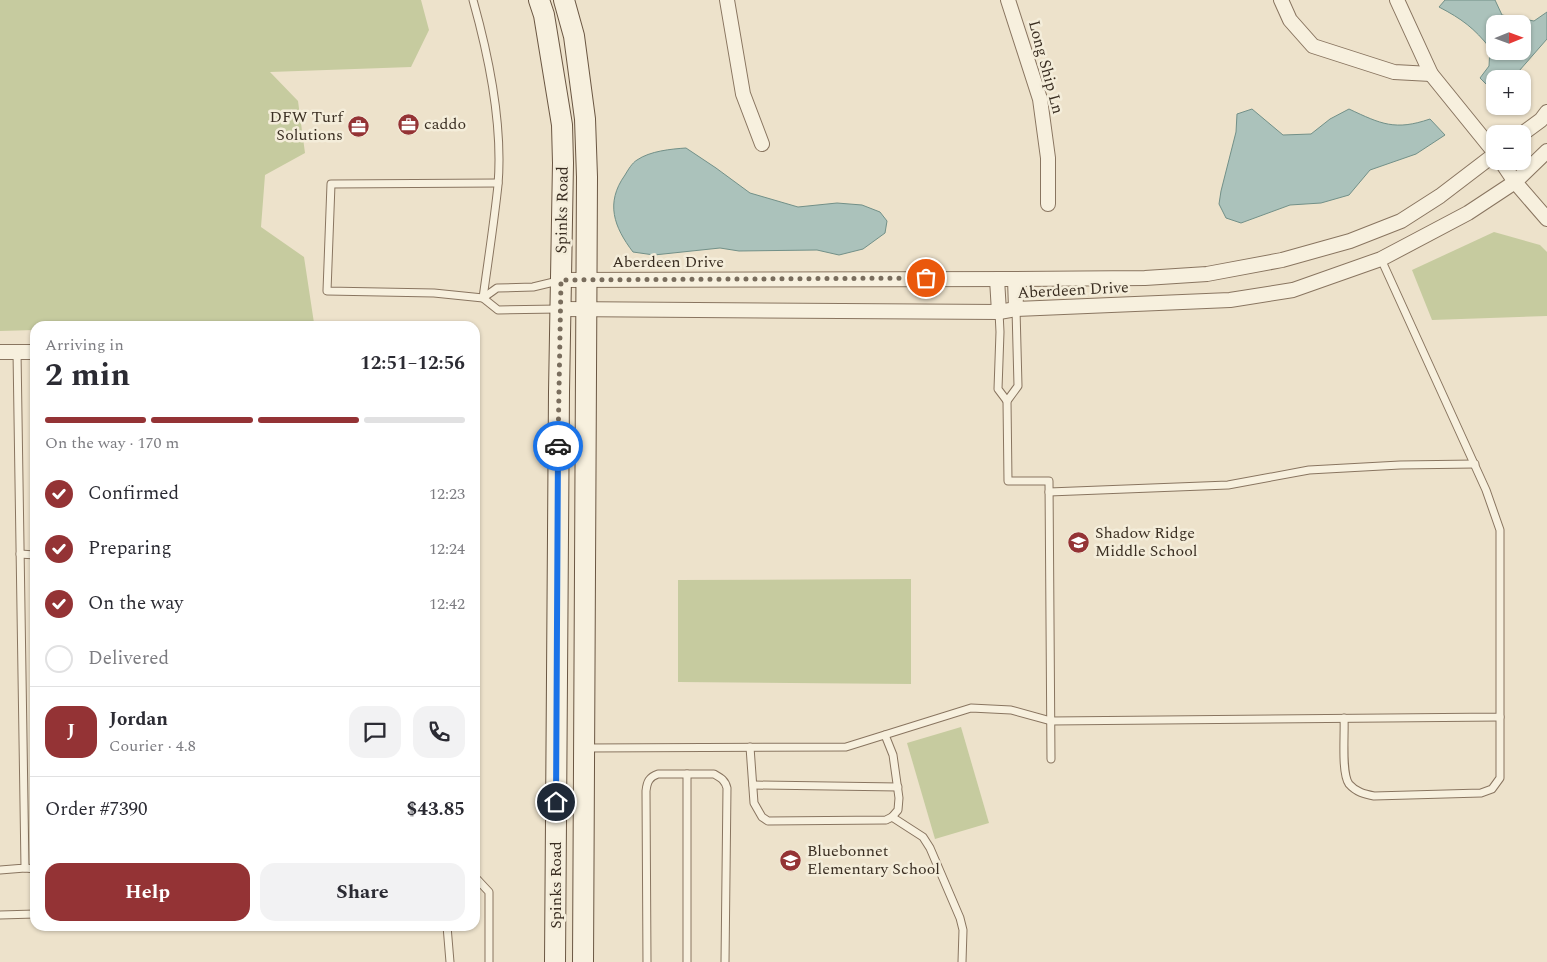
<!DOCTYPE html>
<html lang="en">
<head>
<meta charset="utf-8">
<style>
	:root { --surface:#fff; --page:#f2f2f3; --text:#2b2b33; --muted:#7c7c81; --line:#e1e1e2; --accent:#943335 }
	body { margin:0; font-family:Spectral,serif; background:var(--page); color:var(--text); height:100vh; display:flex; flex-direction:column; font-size:19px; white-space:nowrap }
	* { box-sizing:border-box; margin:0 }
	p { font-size:16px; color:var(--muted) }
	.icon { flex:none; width:28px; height:28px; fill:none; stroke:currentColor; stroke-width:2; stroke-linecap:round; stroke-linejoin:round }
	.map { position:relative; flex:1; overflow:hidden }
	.panel { position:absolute; left:30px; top:321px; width:450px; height:610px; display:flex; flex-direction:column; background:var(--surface); border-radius:15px; box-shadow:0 1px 4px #0004 }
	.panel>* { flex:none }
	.needle { width:32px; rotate:89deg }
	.tools { position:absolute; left:1486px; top:15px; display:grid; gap:10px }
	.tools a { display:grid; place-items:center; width:45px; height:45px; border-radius:10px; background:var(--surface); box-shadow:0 1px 4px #0004; font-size:25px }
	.pin { position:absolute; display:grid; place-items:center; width:42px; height:42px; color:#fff; margin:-21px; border:2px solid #fff; border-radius:50%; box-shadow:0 1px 5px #0007 }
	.courier { position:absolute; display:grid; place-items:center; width:50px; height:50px; margin:-25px; border:4px solid #1a73e8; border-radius:50%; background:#fff; color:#222; box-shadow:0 1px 6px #0007 }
	.headline em { font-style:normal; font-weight:700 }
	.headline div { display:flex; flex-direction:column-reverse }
	.headline { display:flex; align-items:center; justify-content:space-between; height:85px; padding:0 15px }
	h1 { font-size:32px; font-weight:700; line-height:38px }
	.bar { display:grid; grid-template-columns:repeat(4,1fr); gap:8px 5px; align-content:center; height:60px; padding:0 15px }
	.bar i { height:6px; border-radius:4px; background:var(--line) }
	.bar .selected { background:var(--accent) }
	.bar p { grid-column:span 4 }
	.line { display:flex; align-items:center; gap:12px; padding:0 15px; border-top:1px solid var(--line) }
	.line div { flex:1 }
	.round { display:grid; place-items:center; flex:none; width:52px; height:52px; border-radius:15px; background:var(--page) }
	ol { padding:0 15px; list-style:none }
	li { display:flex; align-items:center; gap:15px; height:55px }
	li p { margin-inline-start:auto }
	li .icon { padding:5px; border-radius:50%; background:var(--accent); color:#fff; stroke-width:4 }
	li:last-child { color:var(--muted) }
	li i { width:28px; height:28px; border:2px solid var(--line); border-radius:50% }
	.action { display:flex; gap:10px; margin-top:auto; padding:10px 15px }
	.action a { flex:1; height:58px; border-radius:15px; background:var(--accent); color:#fff; font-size:20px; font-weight:700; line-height:58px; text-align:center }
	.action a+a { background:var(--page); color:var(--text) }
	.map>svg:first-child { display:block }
	.green { fill:#c6cb9f }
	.water { fill:#abc2bb; stroke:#729088; fill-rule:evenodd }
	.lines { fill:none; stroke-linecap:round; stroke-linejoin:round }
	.lane-casing { stroke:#897560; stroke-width:9 }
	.street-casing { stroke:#897560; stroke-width:16 }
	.secondary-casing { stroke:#6b5743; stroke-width:22 }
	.lane { stroke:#f7f0de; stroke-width:7 }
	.street { stroke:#f7f0de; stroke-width:14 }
	.secondary { stroke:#f7f0de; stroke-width:20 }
	.done { stroke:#796d5d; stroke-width:5; stroke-dasharray:0 9 }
	.route { stroke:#1a73e8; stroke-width:6 }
	.labels { text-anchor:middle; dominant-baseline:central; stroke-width:5; stroke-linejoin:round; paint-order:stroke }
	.street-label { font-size:16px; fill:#3a2e22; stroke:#f4edda }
	.poi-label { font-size:16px; fill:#3a2e22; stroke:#f4edda; text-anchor:start }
</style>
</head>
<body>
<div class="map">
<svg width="1547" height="962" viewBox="0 0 1547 962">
	<rect width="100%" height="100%" fill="#ede2cb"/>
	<!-- green -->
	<g class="green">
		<path d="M0,0H421L429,30L411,67L270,72L298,101L305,153L265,175L261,227L304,257L314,323L197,326H35V330L0,331Z"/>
		<path d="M1494,232L1540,245L1547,252V316L1432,320L1412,270Z"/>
		<path d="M911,579V684L678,682V580Z"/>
		<path d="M961,727L989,823L935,839L907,743Z"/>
	</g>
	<!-- water -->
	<g class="water">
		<path d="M1445,0H1495L1502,15L1534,21L1547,12V39L1512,79H1495V93L1480,78L1489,66L1490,48C1474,28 1462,19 1439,7ZM1495,24H1522V51H1495Z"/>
		<path d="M1252,109L1283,135L1311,134L1330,119L1349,109C1381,124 1395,131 1430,119L1445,135L1416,154L1370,170L1349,195L1321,203L1290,205L1241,223L1226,218L1219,204L1221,191L1236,132L1237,114Z"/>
		<path d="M686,148L716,168L750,193L798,207L837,203L862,205L880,212L887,221L885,233L863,249L839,255L817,250L739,251L720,248L654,255L633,252C614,227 605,203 625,175C628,170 632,163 637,160C650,151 671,149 686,148Z"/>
	</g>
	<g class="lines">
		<defs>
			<g id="lane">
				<path d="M473,0C489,57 503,125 498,185C494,223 488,261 483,298"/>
				<path d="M498,183L331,184L327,291L434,293L483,298L498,310L559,309"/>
				<path d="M483,298L497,288L533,287L558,281"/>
				<path d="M1016,309L1018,386L1007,401L1008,481H1049L1051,759"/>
				<path d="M999,312L1000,332L998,389L1007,401"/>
				<path d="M1049,492L1228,485L1309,470L1400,465L1475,464"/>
				<path d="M20,554L35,555"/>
				<path d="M1344,718C1345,733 1341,773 1349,784C1356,792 1364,794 1374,796L1481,793L1492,789L1500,778V717"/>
				<path d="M750,747L754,803L762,817L768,821L886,820L892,817L898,810L899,798L893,755L885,735"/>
				<path d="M586,748L846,747L971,708L1011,710L1051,721L1500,717V530L1486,490L1381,259"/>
				<path d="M753,785L898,787"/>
				<path d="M892,817L923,837L930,848L960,918L963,930L962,962"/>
				<path d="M25,868L35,869"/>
				<path d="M0,870L25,868L17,352"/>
				<path d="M475,877L489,892V962"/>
				<path d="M0,915L35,914"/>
				<path d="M447,926L450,962"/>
				<path d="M647,962L646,791C647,782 649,777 658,774H714C721,778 725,780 727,788L725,962"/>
				<path d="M687,962V774"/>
			</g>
			<g id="street">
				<path d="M727,0L743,94L762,144"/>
				<path d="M1008,0L1040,99L1048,158V204"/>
				<path d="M1281,0L1290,20L1313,46L1394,72L1431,74"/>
				<path d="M1397,0L1431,74L1495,153"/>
				<path d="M1522,134L1541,120L1547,112"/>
				<path d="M1501,161L1515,182L1547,219"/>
				<path d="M997,279L999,312"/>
				<path d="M1015,279L1016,309"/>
				<path d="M561,280L1015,279L1145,278L1207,274L1282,260L1350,241L1401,221L1440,196L1495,154"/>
				<path d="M561,309L999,312L1016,309L1230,300L1293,290L1381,259L1468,213L1515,182L1547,151"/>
				<path d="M0,352H35"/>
			</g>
			<g id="secondary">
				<path d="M539,0L544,15L562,125L563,163L559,392L555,962"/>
				<path d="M564,0L574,36L585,119L587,177L583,962"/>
			</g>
		</defs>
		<!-- lane casing -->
		<use href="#lane" class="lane-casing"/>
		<!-- street casing -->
		<use href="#street" class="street-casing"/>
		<!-- secondary casing -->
		<use href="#secondary" class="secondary-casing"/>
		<!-- lane -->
		<use href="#lane" class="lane"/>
		<!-- street -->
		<use href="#street" class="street"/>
		<!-- secondary -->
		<use href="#secondary" class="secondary"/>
	</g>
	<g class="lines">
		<!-- done -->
		<path class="done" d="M558,446L561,280L926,278"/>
		<!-- route -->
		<path class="route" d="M556,802L558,446"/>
	</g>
	<!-- icons -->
	<defs>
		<symbol id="office-disc" viewBox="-11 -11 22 22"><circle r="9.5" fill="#943335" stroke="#f4edda"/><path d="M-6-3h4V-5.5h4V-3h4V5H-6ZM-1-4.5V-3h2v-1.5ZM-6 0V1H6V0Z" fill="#fff"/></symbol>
		<symbol id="school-disc" viewBox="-11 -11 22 22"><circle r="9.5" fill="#943335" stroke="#f4edda"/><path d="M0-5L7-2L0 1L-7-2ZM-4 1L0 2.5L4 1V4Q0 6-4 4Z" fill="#fff"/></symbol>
	</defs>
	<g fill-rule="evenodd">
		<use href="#office-disc" x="396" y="112" width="25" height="25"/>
		<use href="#office-disc" x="346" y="114" width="25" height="25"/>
		<use href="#school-disc" x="1066" y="530" width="25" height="25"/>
		<use href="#school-disc" x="778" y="848" width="25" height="25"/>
	</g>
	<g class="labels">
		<!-- street labels -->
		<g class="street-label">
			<text transform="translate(1046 67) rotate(75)">Long Ship Ln</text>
			<text transform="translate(562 210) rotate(-89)">Spinks Road</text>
			<text x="668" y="262">Aberdeen Drive</text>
			<text transform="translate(1073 290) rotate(-3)">Aberdeen Drive</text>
			<text transform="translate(556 885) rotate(-90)">Spinks Road</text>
		</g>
		<!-- poi labels -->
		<g class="poi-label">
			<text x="343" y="117" text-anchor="end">DFW Turf<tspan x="343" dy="18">Solutions</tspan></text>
			<text x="424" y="124">caddo</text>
			<text x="1095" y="533">Shadow Ridge<tspan x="1095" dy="18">Middle School</tspan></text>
			<text x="807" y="851">Bluebonnet<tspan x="807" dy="18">Elementary School</tspan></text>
		</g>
	</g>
</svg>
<div class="tools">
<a><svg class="needle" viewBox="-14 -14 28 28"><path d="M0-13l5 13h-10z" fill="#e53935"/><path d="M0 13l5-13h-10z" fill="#7c7c81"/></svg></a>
<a>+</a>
<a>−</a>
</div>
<div class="pin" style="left:926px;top:278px;background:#ea580c"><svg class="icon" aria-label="bag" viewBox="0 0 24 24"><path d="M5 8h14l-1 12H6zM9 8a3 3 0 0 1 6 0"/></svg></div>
<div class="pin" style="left:556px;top:802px;background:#1f2937"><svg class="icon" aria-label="home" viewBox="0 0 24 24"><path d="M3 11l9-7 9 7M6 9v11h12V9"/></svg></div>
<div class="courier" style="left:558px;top:446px"><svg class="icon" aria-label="car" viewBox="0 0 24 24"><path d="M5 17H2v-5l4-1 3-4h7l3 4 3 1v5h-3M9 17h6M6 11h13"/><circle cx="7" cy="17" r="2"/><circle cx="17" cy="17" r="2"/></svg></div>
<section class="panel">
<div class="headline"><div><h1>2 min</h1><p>Arriving in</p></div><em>12:51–12:56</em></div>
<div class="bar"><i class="selected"></i><i class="selected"></i><i class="selected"></i><i></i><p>On the way · 170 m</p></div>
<ol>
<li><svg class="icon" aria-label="check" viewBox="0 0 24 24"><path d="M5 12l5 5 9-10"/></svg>Confirmed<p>12:23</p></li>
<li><svg class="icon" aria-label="check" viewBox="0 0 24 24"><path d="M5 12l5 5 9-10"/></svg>Preparing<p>12:24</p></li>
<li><svg class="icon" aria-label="check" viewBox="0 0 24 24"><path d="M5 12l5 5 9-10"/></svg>On the way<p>12:42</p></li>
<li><i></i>Delivered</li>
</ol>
<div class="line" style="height:90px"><b class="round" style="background:var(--accent);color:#fff">J</b><div><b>Jordan</b><p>Courier · 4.8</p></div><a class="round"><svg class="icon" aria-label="chat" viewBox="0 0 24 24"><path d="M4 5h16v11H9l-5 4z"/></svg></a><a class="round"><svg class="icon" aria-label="phone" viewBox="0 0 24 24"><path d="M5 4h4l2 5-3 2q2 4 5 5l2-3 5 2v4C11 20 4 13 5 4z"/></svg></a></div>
<div class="line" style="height:65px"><div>Order #7390</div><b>$43.85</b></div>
<div class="action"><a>Help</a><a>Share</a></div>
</section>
</div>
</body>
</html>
